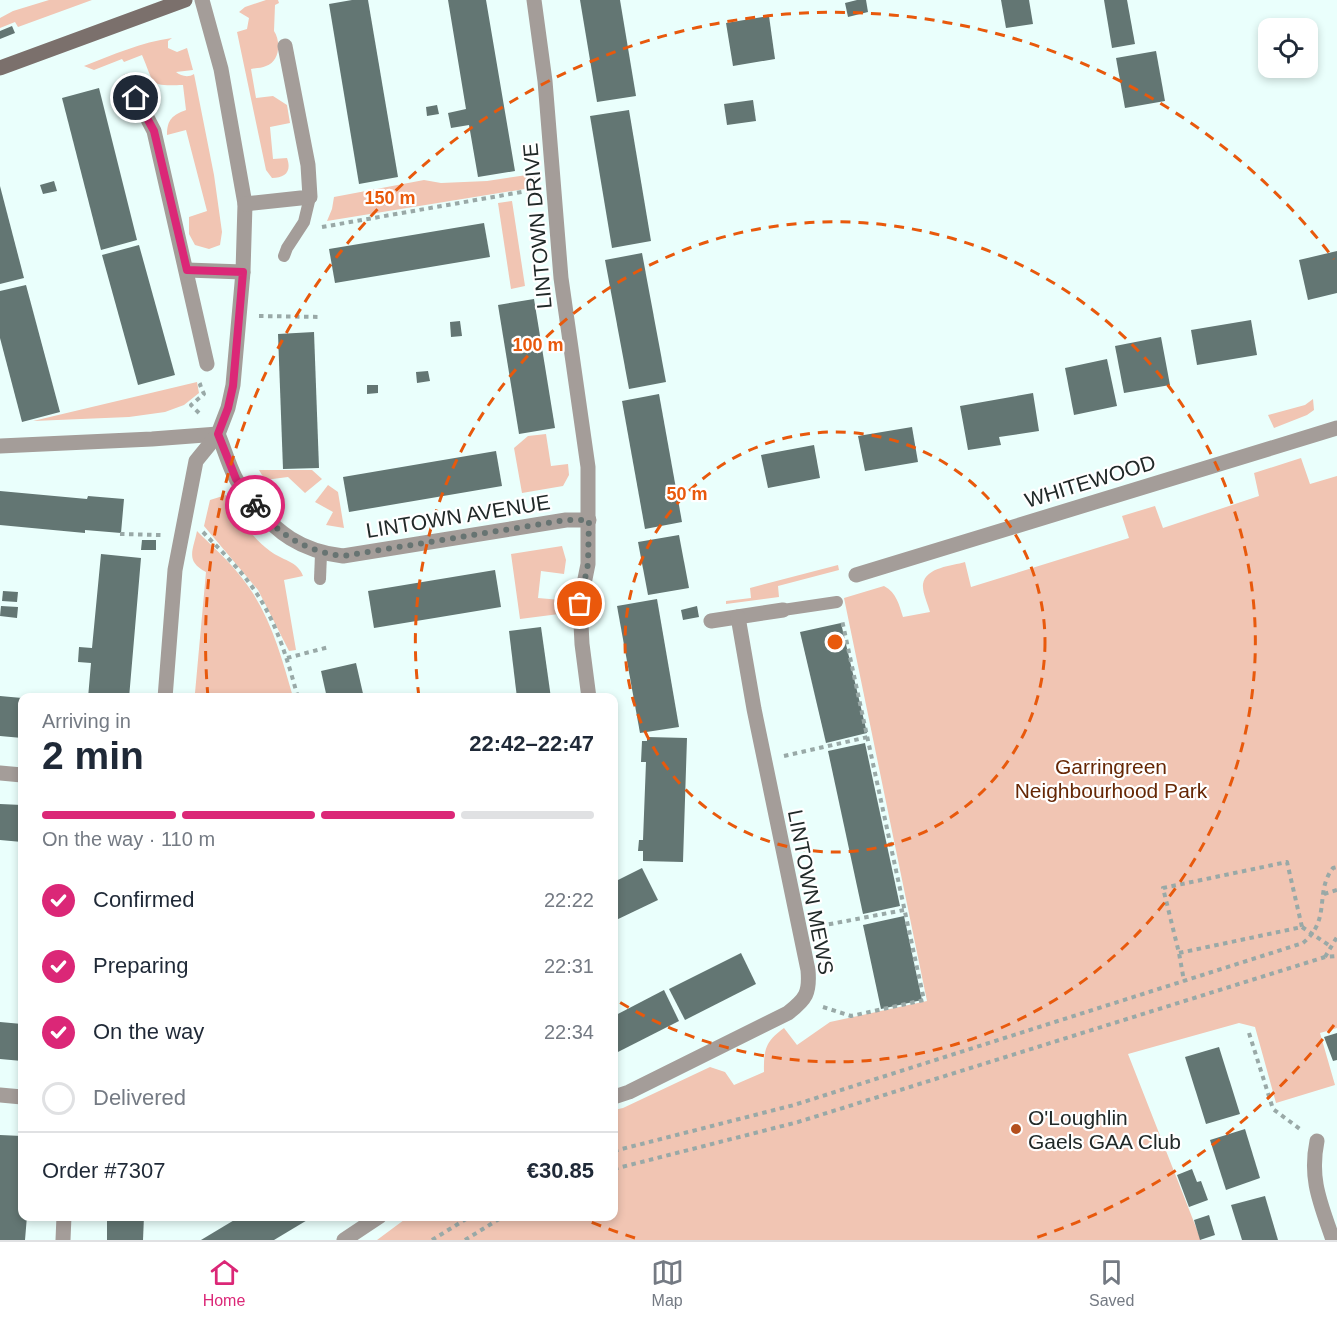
<!DOCTYPE html>
<html lang="en">
<head>
<meta charset="utf-8">
<style>
	:root { --surface:#fff; --page:#f6f6f7; --text:#1f2937; --muted:#747a83; --line:#e0e1e3; --accent:#db2777 }
	body { margin:0; font-family:Helvetica,sans-serif; background:var(--page); color:var(--text); height:100vh; display:flex; flex-direction:column; font-size:22px; white-space:nowrap }
	* { box-sizing:border-box; margin:0 }
	p { font-size:20px; color:var(--muted) }
	.icon { flex:none; width:33px; height:33px; fill:none; stroke:currentColor; stroke-width:2; stroke-linecap:round; stroke-linejoin:round }
	.map { position:relative; flex:1; overflow:hidden }
	.sheet { position:absolute; left:18px; top:693px; width:600px; height:528px; display:flex; flex-direction:column; background:var(--surface); border-radius:12px; box-shadow:0 3px 9px #0003 }
	.sheet>* { flex:none }
	.fabs { position:absolute; left:1258px; top:18px; display:grid; gap:12px }
	.fabs a { display:grid; place-items:center; width:60px; height:60px; border-radius:12px; background:var(--surface); box-shadow:0 3px 9px #0003; font-size:30px }
	.pin { position:absolute; display:grid; place-items:center; width:51px; height:51px; color:#fff; margin:-26px; border:3px solid #fff; border-radius:50%; box-shadow:0 2px 6px #0007 }
	.courier { position:absolute; display:grid; place-items:center; width:60px; height:60px; margin:-30px; border:4px solid #db2777; border-radius:50%; background:#fff; color:#222; box-shadow:0 2px 8px #0007 }
	.summary em { font-style:normal; font-weight:800 }
	.summary div { display:flex; flex-direction:column-reverse }
	.summary { display:flex; align-items:center; justify-content:space-between; height:102px; padding:0 24px }
	h1 { font-size:39px; font-weight:800; line-height:45px }
	.bar { display:grid; grid-template-columns:repeat(4,1fr); gap:9px 6px; align-content:center; height:72px; padding:0 24px }
	.bar i { height:8px; border-radius:4px; background:var(--line) }
	.bar .on { background:var(--accent) }
	.bar p { grid-column:span 4 }
	.line { display:flex; align-items:center; gap:15px; padding:0 24px; border-top:2px solid var(--line) }
	.line div { flex:1 }
	ol { padding:0 24px; list-style:none }
	li { display:flex; align-items:center; gap:18px; height:66px }
	li p { margin-inline-start:auto }
	li .icon { padding:6px; border-radius:50%; background:var(--accent); color:#fff; stroke-width:4 }
	li:last-child { color:var(--muted) }
	li i { width:33px; height:33px; border:3px solid var(--line); border-radius:50% }
	.menu { display:flex; justify-content:space-around; align-items:center; height:84px; border-top:2px solid var(--line); background:var(--surface); font-size:16px; color:var(--muted) }
	.menu a { display:grid; justify-items:center; gap:3px }
	.menu .on { color:var(--accent) }
	.map>svg:first-child { display:block }
	.green { fill:#f1c5b3 }
	.building { fill:#637673 }
	.lines { fill:none; stroke-linecap:round; stroke-linejoin:round }
	.path { stroke:#99a9a7; stroke-width:4; stroke-dasharray:4.5 4.5; stroke-linecap:butt }
	.lane { stroke:#a49d99; stroke-width:12 }
	.street { stroke:#a49d99; stroke-width:15 }
	.secondary { stroke:#7b706c; stroke-width:15 }
	.done { stroke:#677472; stroke-width:6; stroke-dasharray:0 10.8 }
	.route { stroke:#db2777; stroke-width:8 }
	.ring { fill:none; stroke:#e8590c; stroke-width:3; stroke-dasharray:10 8 }
	.poi-dot { fill:#b44f1d; stroke:#fff; stroke-width:2 }
	.labels { text-anchor:middle; dominant-baseline:central; stroke-width:4.5; stroke-linejoin:round; paint-order:stroke }
	.street-label { font-size:21px; fill:#212928; stroke:#fff }
	.park-label { font-size:21px; fill:#662705; stroke:#fff }
	.poi-label { font-size:21px; fill:#212928; stroke:#fff; text-anchor:start }
	.centre { fill:#e8590c; stroke:#fff; stroke-width:3 }
	.ring-label { font-size:18px; text-anchor:middle; font-weight:bold; fill:#e8590c; stroke:#fff; stroke-width:4.5; stroke-linejoin:round; paint-order:stroke }
</style>
</head>
<body>
<div class="map">
<svg width="1337" height="1240" viewBox="0 0 1337 1240">
	<rect width="100%" height="100%" fill="#eafffc"/>
	<!-- green -->
	<g class="green">
		<path d="M49,0H92L18,27L15,22L0,28V18L13,11Z"/>
		<path d="M266,0H278L279,3L275,5L274,31C281,41 280,62 266,66C262,68 256,68 251,69L256,98L273,96L287,105L290,123L270,127L273,159L287,158C292,172 285,178 272,178L266,170L237,32L247,29L249,18L239,12L245,7Z"/>
		<path d="M172,38L168,41V48L177,52L187,48L193,70L176,72C181,76 188,78 194,74L214,175L222,232L220,245L209,249L195,245L189,234V217L207,211L186,130L167,135C167,119 173,115 186,110L183,85C148,86 155,85 142,55L124,62L122,59L94,70L84,66C113,55 141,42 172,38Z"/>
		<path d="M534,174L537,187L327,221L332,209L334,197L424,180L441,183L487,181Z"/>
		<path d="M512,201L525,286L511,289L498,203Z"/>
		<path d="M197,382L199,393L184,405L165,412L129,417L33,421Z"/>
		<path d="M1313,399L1314,410L1307,415L1274,428L1268,415L1305,405Z"/>
		<path d="M546,434L551,466L568,464L569,475L563,486L522,493L514,448L528,436Z"/>
		<path d="M1301,458L1310,484L1337,476V1028L1320,1033L1335,1085L1276,1103L1255,1027L1239,1023L1128,1054L1201,1240H377L408,1217L614,1216V1110L623,1108L710,1067L725,1072L734,1085L764,1072C764,1049 765,1042 784,1028L797,1045L830,1022L927,1001L844,598L884,586C897,593 899,605 903,617L930,612C928,604 922,592 923,584C926,567 952,566 965,562L971,587L1129,538L1122,516L1155,506L1163,528L1259,496L1254,473Z"/>
		<path d="M259,470H312L322,479L305,493L288,477L265,480Z"/>
		<path d="M328,485L338,492L344,528L326,525L333,512L315,502Z"/>
		<path d="M226,495C239,515 250,537 270,551C281,560 298,561 303,576L284,580L296,650L289,651L258,590L204,526L210,500Z"/>
		<path d="M197,531C212,546 229,561 242,578C270,613 281,655 293,697H181L187,693H195L206,572C185,561 193,551 197,531Z"/>
		<path d="M562,546L566,560L564,574L541,571L538,598L561,600L559,614L520,619L511,554Z"/>
		<path d="M838,565L839,570L778,586L779,597L726,604V601L751,598L750,588Z"/>
	</g>
	<!-- building -->
	<g class="building">
		<path d="M352,0H368L398,177L359,184L329,4Z"/>
		<path d="M448,0H486L515,171L478,177L469,125L451,128L448,113L466,109Z"/>
		<path d="M580,0H620L636,96L597,102Z"/>
		<path d="M857,0H866L868,12L848,17L845,3Z"/>
		<path d="M1001,0H1029L1033,24L1006,28Z"/>
		<path d="M1104,0H1127L1135,44L1112,48Z"/>
		<path d="M769,16L775,59L733,66L726,23Z"/>
		<path d="M12,26L15,33L0,39V31Z"/>
		<path d="M1156,51L1165,101L1125,108L1116,58Z"/>
		<path d="M99,88L137,240L101,250L62,98Z"/>
		<path d="M753,100L756,121L727,125L724,104Z"/>
		<path d="M437,105L439,114L427,116L426,107Z"/>
		<path d="M629,110L651,241L612,248L590,116Z"/>
		<path d="M54,181L57,191L43,194L40,185Z"/>
		<path d="M0,186L24,278L0,284Z"/>
		<path d="M484,223L490,257L335,283L329,249Z"/>
		<path d="M139,245L175,375L138,385L102,255Z"/>
		<path d="M1337,251V293L1308,300L1299,260Z"/>
		<path d="M642,253L666,382L629,389L605,260Z"/>
		<path d="M26,285L60,412L22,422L0,338V291Z"/>
		<path d="M534,299L555,428L519,434L498,305Z"/>
		<path d="M1251,320L1257,355L1197,365L1191,330Z"/>
		<path d="M460,321L462,336L451,337L450,322Z"/>
		<path d="M314,332L319,468L283,469L278,334Z"/>
		<path d="M1161,337L1170,385L1124,393L1115,346Z"/>
		<path d="M1107,359L1117,406L1074,415L1065,368Z"/>
		<path d="M428,371L430,381L417,383L416,372Z"/>
		<path d="M367,385H378V393L367,394Z"/>
		<path d="M1033,393L1039,431L999,437L1001,445L968,450L960,406Z"/>
		<path d="M659,394L682,522L645,529L622,401Z"/>
		<path d="M912,427L918,462L865,471L858,436Z"/>
		<path d="M814,445L820,478L768,488L761,455Z"/>
		<path d="M496,451L502,486L349,512L343,477Z"/>
		<path d="M0,491L87,499L88,496L124,499L121,533L85,530V533L0,525Z"/>
		<path d="M679,535L689,588L648,595L638,542Z"/>
		<path d="M142,540H156V550H141Z"/>
		<path d="M101,554L141,558L129,698H88L91,663L78,662L79,647L92,648Z"/>
		<path d="M495,570L501,607L374,628L368,591Z"/>
		<path d="M3,591L18,592L17,602L2,601Z"/>
		<path d="M657,599L679,727L640,733L617,606Z"/>
		<path d="M1,606L18,607L17,618L0,616Z"/>
		<path d="M697,606L699,617L683,620L681,610Z"/>
		<path d="M841,623L867,733L826,743L800,632Z"/>
		<path d="M541,627L551,698H517L509,631Z"/>
		<path d="M356,663L364,698H327L321,671Z"/>
		<path d="M0,696L22,698V738L0,736Z"/>
		<path d="M647,737L687,738L683,862L643,861V851H638L639,840H643L646,762H641L642,741H647Z"/>
		<path d="M865,743L900,906L863,914L828,751Z"/>
		<path d="M0,804L22,805V842L0,840Z"/>
		<path d="M642,868L658,900L614,921V882Z"/>
		<path d="M904,916L922,1000L881,1009L863,925Z"/>
		<path d="M741,953L756,984L685,1020L669,989Z"/>
		<path d="M664,990L679,1021L614,1054V1016Z"/>
		<path d="M0,1022L22,1024V1061L0,1059Z"/>
		<path d="M1337,1033V1060L1333,1061L1324,1037Z"/>
		<path d="M1219,1047L1240,1114L1206,1124L1185,1057Z"/>
		<path d="M1245,1129L1260,1178L1226,1190L1210,1140Z"/>
		<path d="M0,1135L22,1136V1216H27L25,1240H0Z"/>
		<path d="M1192,1169L1197,1182L1201,1181L1208,1200L1189,1207L1177,1175Z"/>
		<path d="M1265,1196L1278,1240H1242L1231,1205Z"/>
		<path d="M1209,1215L1215,1235L1200,1240L1194,1220Z"/>
		<path d="M107,1216H144L143,1240H107Z"/>
		<path d="M241,1216H314L274,1240H201Z"/>
	</g>
	<g class="lines">
		<!-- path -->
		<g class="path">
			<path d="M322,227L533,190"/>
			<path d="M259,316L321,317"/>
			<path d="M199,413L191,405L204,394L200,385L203,384"/>
			<path d="M203,532C221,551 240,569 255,591C277,623 288,661 298,698"/>
			<path d="M120,534L161,535"/>
			<path d="M287,658L329,647"/>
			<path d="M784,756L868,737"/>
			<path d="M1324,894L1337,890"/>
			<path d="M820,926L904,910"/>
			<path d="M1302,927L1330,946"/>
			<path d="M1179,953L1302,927L1287,862L1163,888L1179,953L1184,981"/>
			<path d="M1325,957L1337,937"/>
			<path d="M823,1007L851,1016L924,1000L842,620"/>
			<path d="M1249,1033L1273,1109L1300,1129"/>
			<path d="M614,1151L794,1105L1303,943C1332,919 1314,892 1333,868L1337,867"/>
			<path d="M614,1169L798,1122L1325,957L1337,956"/>
			<path d="M432,1240L471,1216"/>
			<path d="M465,1240L504,1216"/>
		</g>
		<!-- lane -->
		<g class="lane">
			<path d="M284,256L287,248L304,222L310,197"/>
			<path d="M320,579L321,554"/>
			<path d="M783,610L837,602"/>
		</g>
		<!-- street -->
		<g class="street">
			<path d="M202,0L221,69L245,204L243,272L233,385L228,408L218,434C224,448 228,463 235,477C239,485 246,493 251,500C276,533 301,551 343,556L566,520H589"/>
			<path d="M534,0L545,81L561,278L588,467V564L580,604L582,644L589,698"/>
			<path d="M128,81L154,131L207,364"/>
			<path d="M245,204L310,197L308,165L285,46"/>
			<path d="M187,270L243,272"/>
			<path d="M0,446L152,439L218,434"/>
			<path d="M856,575L1337,428"/>
			<path d="M711,621L783,610"/>
			<path d="M165,698L175,570L196,461L218,434"/>
			<path d="M0,773L22,775"/>
			<path d="M0,1095L22,1097"/>
			<path d="M614,1097L629,1092L788,1013C806,999 810,993 808,970L754,709L738,617"/>
			<path d="M1317,1141C1309,1180 1321,1204 1333,1240"/>
			<path d="M63,1240L64,1216"/>
			<path d="M344,1240L380,1216"/>
		</g>
		<!-- secondary -->
		<path class="secondary" d="M0,68L185,0"/>
	</g>
	<g class="lines">
		<!-- done -->
		<path class="done" d="M255,505C277,534 307,552 343,556L566,520H589L588,564L580,604"/>
		<!-- route -->
		<path class="route" d="M136,98L154,131L187,270L243,272L233,386L228,408L218,434L236,479L255,505"/>
	</g>
	<!-- distance rings -->
	<g class="ring">
		<circle cx="835" cy="642" r="210"/>
		<path d="M419 697A420 420 0 1 1 616 1000"/>
		<path d="M1334 1025A629 629 0 0 1 1035 1238M635 1238A629 629 0 0 1 579 1217M208 697A629 629 0 0 1 1334 259"/>
	</g>
	<!-- markers -->
	<circle class="poi-dot" cx="1016" cy="1129" r="6"/>
	<g class="labels">
		<!-- street labels -->
		<g class="street-label">
			<text transform="translate(537 226) rotate(-95)">LINTOWN DRIVE</text>
			<text transform="translate(1090 481) rotate(-17)">WHITEWOOD</text>
			<text transform="translate(458 516) rotate(-9)">LINTOWN AVENUE</text>
			<text transform="translate(811 892) rotate(79)">LINTOWN MEWS</text>
		</g>
		<!-- park labels -->
		<g class="park-label">
			<text x="1111" y="766">Garringreen<tspan x="1111" dy="24">Neighbourhood Park</tspan></text>
		</g>
		<!-- poi labels -->
		<g class="poi-label">
			<text x="1028" y="1117">O'Loughlin<tspan x="1028" dy="24">Gaels GAA Club</tspan></text>
		</g>
	</g>
	<circle cx="835" cy="642" r="9" class="centre"/>
	<g class="ring-label">
		<text x="390" y="204">150 m</text>
		<text x="538" y="351">100 m</text>
		<text x="687" y="500">50 m</text>
	</g>
</svg>
<div class="fabs">
<a><svg class="icon" aria-label="locate" viewBox="0 0 24 24"><circle cx="12" cy="12" r="6"/><path d="M12 2v4M12 18v4M2 12h4M18 12h4"/></svg></a>
</div>
<div class="pin" style="left:580px;top:604px;background:#ea580c"><svg class="icon" aria-label="bag" viewBox="0 0 24 24"><path d="M5 8h14l-1 12H6zM9 8a3 3 0 0 1 6 0"/></svg></div>
<div class="pin" style="left:136px;top:98px;background:#1f2937"><svg class="icon" aria-label="home" viewBox="0 0 24 24"><path d="M3 11l9-7 9 7M6 9v11h12V9"/></svg></div>
<div class="courier" style="left:255px;top:505px"><svg class="icon" aria-label="bike" viewBox="0 0 24 24"><circle cx="6" cy="16" r="4"/><circle cx="18" cy="16" r="4"/><path d="M6 16l4-8h5l3 8M10 8l3 8H6M13 5h3"/></svg></div>
<section class="sheet">
<div class="summary"><div><h1>2 min</h1><p>Arriving in</p></div><em>22:42–22:47</em></div>
<div class="bar"><i class="on"></i><i class="on"></i><i class="on"></i><i></i><p>On the way · 110 m</p></div>
<ol>
<li><svg class="icon" aria-label="check" viewBox="0 0 24 24"><path d="M5 12l5 5 9-10"/></svg>Confirmed<p>22:22</p></li>
<li><svg class="icon" aria-label="check" viewBox="0 0 24 24"><path d="M5 12l5 5 9-10"/></svg>Preparing<p>22:31</p></li>
<li><svg class="icon" aria-label="check" viewBox="0 0 24 24"><path d="M5 12l5 5 9-10"/></svg>On the way<p>22:34</p></li>
<li><i></i>Delivered</li>
</ol>
<div class="line" style="height:78px"><div>Order #7307</div><b>€30.85</b></div>
</section>
</div>
<nav class="menu">
<a class="on"><svg class="icon" aria-label="home" viewBox="0 0 24 24"><path d="M3 11l9-7 9 7M6 9v11h12V9"/></svg>Home</a>
<a><svg class="icon" aria-label="map" viewBox="0 0 24 24"><path d="M3 6l6-2 6 2 6-2v14l-6 2-6-2-6 2zM9 4v14M15 6v14"/></svg>Map</a>
<a><svg class="icon" aria-label="saved" viewBox="0 0 24 24"><path d="M7 4h10v16l-5-4-5 4z"/></svg>Saved</a>
</nav>
</body>
</html>
